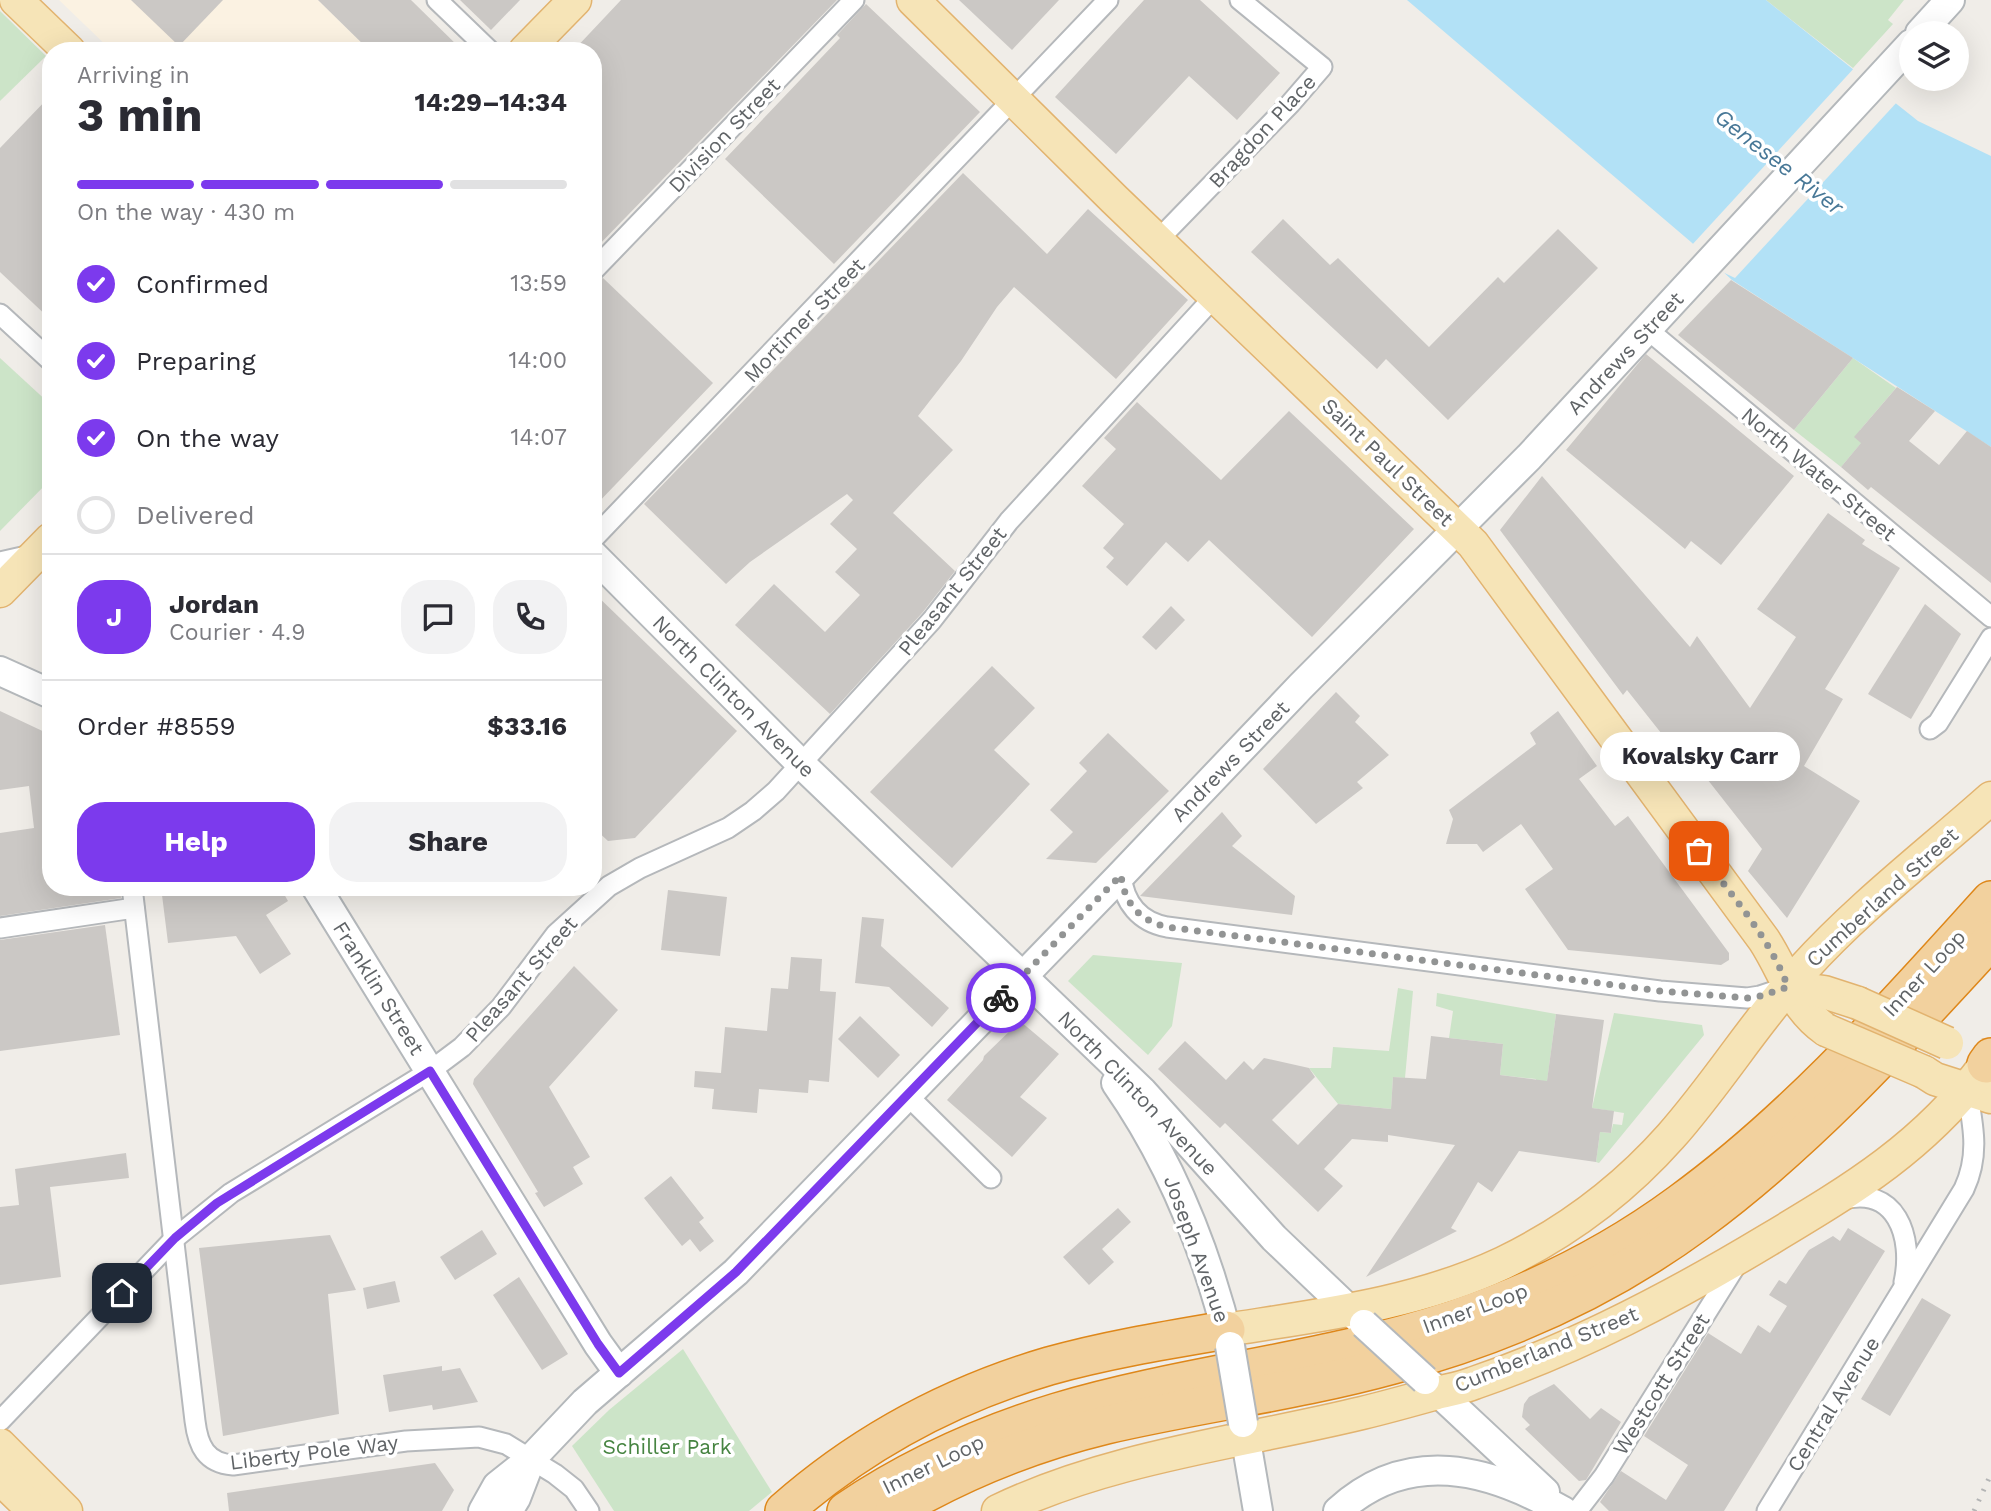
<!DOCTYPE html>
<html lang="en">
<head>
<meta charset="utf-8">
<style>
	:root { --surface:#fff; --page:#f2f2f3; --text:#2b2b33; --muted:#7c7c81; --line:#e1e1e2; --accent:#7c3aed }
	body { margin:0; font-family:"Work Sans",sans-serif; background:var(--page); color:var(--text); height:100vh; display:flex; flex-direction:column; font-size:26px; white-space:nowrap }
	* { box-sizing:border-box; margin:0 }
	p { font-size:23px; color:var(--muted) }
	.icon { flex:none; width:38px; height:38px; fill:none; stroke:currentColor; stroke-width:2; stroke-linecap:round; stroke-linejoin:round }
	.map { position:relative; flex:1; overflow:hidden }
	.panel { position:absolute; left:42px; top:42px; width:560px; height:854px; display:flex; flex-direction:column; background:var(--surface); border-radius:28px; box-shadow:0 7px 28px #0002 }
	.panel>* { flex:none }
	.fabs { position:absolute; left:1899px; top:21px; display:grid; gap:14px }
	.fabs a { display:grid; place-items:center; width:70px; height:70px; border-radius:50%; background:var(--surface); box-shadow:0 7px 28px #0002; font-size:35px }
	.pin { position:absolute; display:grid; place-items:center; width:60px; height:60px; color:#fff; margin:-30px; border-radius:14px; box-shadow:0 4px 10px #0006 }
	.courier { position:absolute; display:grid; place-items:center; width:70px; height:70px; margin:-35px; border:5px solid #7c3aed; border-radius:50%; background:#fff; color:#222; box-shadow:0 2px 9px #0007 }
	.bubble { position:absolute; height:49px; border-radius:24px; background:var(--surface); box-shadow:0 7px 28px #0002; font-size:23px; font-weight:700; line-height:49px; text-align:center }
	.summary em { font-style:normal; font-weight:700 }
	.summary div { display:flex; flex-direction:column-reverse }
	.summary { display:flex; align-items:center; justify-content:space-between; height:119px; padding:0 35px }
	h1 { font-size:46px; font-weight:700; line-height:52px }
	.bar { display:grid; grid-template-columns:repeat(4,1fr); gap:10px 7px; align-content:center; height:84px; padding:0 35px }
	.bar i { height:9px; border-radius:5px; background:var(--line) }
	.bar .active { background:var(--accent) }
	.bar p { grid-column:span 4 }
	.line { display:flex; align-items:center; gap:18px; padding:0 35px; border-top:2px solid var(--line) }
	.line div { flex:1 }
	.round { display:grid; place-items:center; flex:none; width:74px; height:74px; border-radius:28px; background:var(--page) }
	ol { padding:0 35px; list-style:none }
	li { display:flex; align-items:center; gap:21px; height:77px }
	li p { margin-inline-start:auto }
	li .icon { padding:7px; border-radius:50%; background:var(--accent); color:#fff; stroke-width:4 }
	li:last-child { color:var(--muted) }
	li i { width:38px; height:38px; border:4px solid var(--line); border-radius:50% }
	.button { display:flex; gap:14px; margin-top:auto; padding:14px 35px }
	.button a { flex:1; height:80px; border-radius:28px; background:var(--accent); color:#fff; font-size:28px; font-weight:700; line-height:80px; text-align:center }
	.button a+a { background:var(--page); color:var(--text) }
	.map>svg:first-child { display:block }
	.commercial { fill:#fbf2e2 }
	.green { fill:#cce4c8 }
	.water { fill:#b2e1f6 }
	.pier { fill:#f0ede8 }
	.building { fill:#cbc8c5 }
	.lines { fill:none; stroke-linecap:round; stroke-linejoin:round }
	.street-casing { stroke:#b5b8bb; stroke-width:23 }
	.secondary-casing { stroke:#b4b8bb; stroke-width:32 }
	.primary-casing { stroke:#e2b36f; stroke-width:35 }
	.highway-casing { stroke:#de871a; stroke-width:40 }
	.street { stroke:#fff; stroke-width:19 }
	.secondary { stroke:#fff; stroke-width:28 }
	.primary { stroke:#f6e4b7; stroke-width:32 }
	.highway { stroke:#f2d19e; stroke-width:37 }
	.rail { stroke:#b4b5b5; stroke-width:5; stroke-dasharray:2 9; stroke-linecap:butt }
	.secondary-bridge-casing { stroke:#b4b8bb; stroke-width:32; stroke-linecap:butt }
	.primary-bridge-casing { stroke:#e2b36f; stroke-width:35; stroke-linecap:butt }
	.secondary-bridge { stroke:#fff; stroke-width:28 }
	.primary-bridge { stroke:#f6e4b7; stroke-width:32 }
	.done { stroke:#929494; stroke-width:7; stroke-dasharray:0 12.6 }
	.route { stroke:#7c3aed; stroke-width:9 }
	.labels { text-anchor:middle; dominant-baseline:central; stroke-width:7; stroke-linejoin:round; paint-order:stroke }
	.street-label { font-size:21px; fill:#606467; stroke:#fff }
	.park-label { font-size:21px; fill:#468441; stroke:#fff }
	.water-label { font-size:23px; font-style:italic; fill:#487897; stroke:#fff }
</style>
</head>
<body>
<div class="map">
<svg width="1991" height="1511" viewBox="0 0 1991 1511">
	<rect width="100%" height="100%" fill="#f0ede8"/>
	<!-- commercial -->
	<path class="commercial" d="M59,0H318L370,51H112Z"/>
	<!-- green -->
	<g class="green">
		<path d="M1766,0H1904L1888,20L1893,24L1853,68Z"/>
		<path d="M0,11L46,56L0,101Z"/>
		<path d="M0,358L51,405V479L0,531Z"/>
		<path d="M1853,358L1896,388L1860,430L1867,436L1841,467L1794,430Z"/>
		<path d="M1093,955L1182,963L1172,1026L1148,1055L1068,981Z"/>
		<path d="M1398,988L1413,991L1405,1078L1393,1077L1391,1109L1338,1104L1309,1068H1331L1333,1047L1389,1051Z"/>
		<path d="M1437,993L1556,1014L1544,1104L1534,1103L1536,1079L1500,1075L1503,1044L1449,1038L1453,1011L1436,1006Z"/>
		<path d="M1614,1013L1702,1025L1704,1035L1599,1163L1596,1162L1600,1132L1611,1133L1613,1124L1622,1125L1624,1113L1592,1108Z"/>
		<path d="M683,1349L772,1492L749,1511H614L572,1446L609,1410Z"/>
	</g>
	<!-- water -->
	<path class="water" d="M1407,0H1766L1918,121L1991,156V447L1732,280L1691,242Z"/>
	<!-- pier -->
	<path class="pier" d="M1856,66L1898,101L1735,278L1714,268L1691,246Z"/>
	<!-- building -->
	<g class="building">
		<path d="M131,0H223L179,46Z"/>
		<path d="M318,0H411L463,51H370Z"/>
		<path d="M460,0H520L491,30Z"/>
		<path d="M621,0H837L593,251V51H573Z"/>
		<path d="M959,0H1059L1012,50Z"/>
		<path d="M1144,0H1200L1280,73L1237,120L1189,76L1116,154L1055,97Z"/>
		<path d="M866,4L980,112L834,264L725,159L840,38L837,35Z"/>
		<path d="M51,95V320L0,272V148Z"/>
		<path d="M963,173L1047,254L1088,209L1188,300L1116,379L1014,287L997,307L961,361L918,416L953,450L893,513L955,571L923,612L830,714L735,625L774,584L825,632L860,595L835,572L857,549L830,524L853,500L847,494L750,562L726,584L644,504Z"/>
		<path d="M1283,219L1330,265L1338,258L1429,347L1498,277L1504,283L1558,229L1598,268L1448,420L1386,359L1377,369L1251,252Z"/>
		<path d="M603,278L713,383L593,508V283Z"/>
		<path d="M1731,280L1853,358L1794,430L1678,335Z"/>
		<path d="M1646,354L1794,476L1721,565L1691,541L1685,549L1566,450Z"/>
		<path d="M1897,387L1935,411L1909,441L1939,465L1967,431L1991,447V583L1871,487L1868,490L1841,467L1861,443L1854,437Z"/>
		<path d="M1137,402L1221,480L1289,411L1414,529L1312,637L1209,540L1188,562L1166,542L1127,586L1106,567L1114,558L1103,548L1124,524L1082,486L1116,449L1104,438Z"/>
		<path d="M1542,476L1690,647L1697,636L1750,708L1796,637L1757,609L1828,513L1865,540L1862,544L1900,568L1825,689L1843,699L1804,766L1860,801L1787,918L1748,871L1762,849L1693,761L1688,767L1627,690L1623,695L1500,530Z"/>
		<path d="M593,592L737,731L635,838L608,841L593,827Z"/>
		<path d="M1925,604L1961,634L1911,719L1868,694Z"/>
		<path d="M1171,606L1185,620L1156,650L1142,637Z"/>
		<path d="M992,666L1035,708L994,750L1030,784L952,868L870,792Z"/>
		<path d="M1336,692L1360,716L1355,722L1389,755L1357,782L1363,788L1316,824L1263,769Z"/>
		<path d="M0,711L51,735V887H120L121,898L0,916V833L34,828L29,786L0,790Z"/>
		<path d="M1558,711L1597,766L1579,779L1615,826L1628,816L1729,953V960L1721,965L1568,950L1525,889L1553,869L1521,824L1483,852L1477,844H1446L1453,819L1449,810L1536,744L1530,733Z"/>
		<path d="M1108,733L1169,791L1096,863L1046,859L1073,832L1050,810L1087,771L1079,763Z"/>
		<path d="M1222,812L1242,836L1232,846L1295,896L1292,915L1140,896Z"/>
		<path d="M161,887H280L288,901L266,915L291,954L260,974L236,936L168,943Z"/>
		<path d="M668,890L727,897L720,956L661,950Z"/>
		<path d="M862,917L884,919L881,946L949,1008L932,1027L889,987L855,983Z"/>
		<path d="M105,925L120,1035L0,1051V940Z"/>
		<path d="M791,957L822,959L820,991L836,992L829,1082L809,1080L808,1093L759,1089L757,1113L712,1109L714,1089L694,1087L695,1071L721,1073L725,1027L767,1031L771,988L788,989Z"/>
		<path d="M574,966L618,1010L549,1087L590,1157L573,1167L583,1184L544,1207L535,1193L538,1192L473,1084L474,1079Z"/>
		<path d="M1556,1014L1604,1020L1592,1108L1614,1111L1611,1133L1600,1132L1596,1162L1519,1151L1492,1192L1478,1182L1451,1228L1457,1231L1366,1277L1455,1145L1388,1135V1142L1352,1139L1324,1169L1343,1186L1318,1212L1225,1123L1220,1128L1158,1069L1185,1041L1226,1080L1244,1061L1253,1070L1264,1058L1309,1068L1315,1077L1272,1120L1298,1145L1338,1104L1391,1109L1393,1077L1426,1079L1431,1036L1503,1044L1500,1075L1547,1081Z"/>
		<path d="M860,1016L900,1055L878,1078L838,1039Z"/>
		<path d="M1020,1021L1059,1054L1020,1097L1047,1118L1012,1157L947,1100L983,1060L984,1056Z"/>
		<path d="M126,1153L129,1178L50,1187L61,1277L0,1285V1207L19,1205L15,1169Z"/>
		<path d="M671,1176L704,1218L699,1222L714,1241L700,1252L690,1239L682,1246L644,1198Z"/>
		<path d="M1118,1208L1131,1222L1102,1249L1114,1262L1089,1285L1063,1257Z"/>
		<path d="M1848,1228L1885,1251L1724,1511H1609L1600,1502L1621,1471L1666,1500L1688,1465L1644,1436L1708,1333L1741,1354L1758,1325L1770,1333L1787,1306L1769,1295L1779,1280L1786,1284L1809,1250L1833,1236L1840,1241Z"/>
		<path d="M482,1230L497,1254L455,1280L440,1257Z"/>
		<path d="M330,1235L356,1290L328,1294L339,1414L223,1436L199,1248Z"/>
		<path d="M519,1277L568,1354L542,1370L493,1295Z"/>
		<path d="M395,1281L400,1302L367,1309L363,1288Z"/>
		<path d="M1922,1298L1951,1315L1890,1416L1861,1399Z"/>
		<path d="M442,1366V1371L460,1368L478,1402L433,1410L432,1405L389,1412L383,1375Z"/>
		<path d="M1554,1384L1590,1419L1601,1408L1621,1422L1586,1480L1579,1481L1525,1429L1530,1425L1522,1417L1524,1404L1529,1397Z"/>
		<path d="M435,1463L454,1490L442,1511H229L227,1493Z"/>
	</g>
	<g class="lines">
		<defs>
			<g id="street">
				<path d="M437,0L490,51"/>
				<path d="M1157,241L1290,104L1322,67L1240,0"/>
				<path d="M593,271L854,0"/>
				<path d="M0,314L51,361"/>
				<path d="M1647,329L1991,617"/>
				<path d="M593,539L1108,0"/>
				<path d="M0,562L31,555"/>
				<path d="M1930,729L1938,723L1991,638"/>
				<path d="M1121,875C1124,903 1140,922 1167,927L1660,991L1747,998L1760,996L1784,988"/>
				<path d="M132,887L195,1421C198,1446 206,1463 233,1465L406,1441L479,1437L506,1444L555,1474L574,1489L589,1511"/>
				<path d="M0,928L134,908"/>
				<path d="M907,1095L991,1178"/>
				<path d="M1841,1200C1896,1184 1914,1237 1904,1282"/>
				<path d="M0,1421L175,1238L231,1193L430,1071L462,1047L501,1007L556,934L609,886L640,868L728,828L753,811L776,791L932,620L1009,521L1215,296"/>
				<path d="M1577,1511L1604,1476L1738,1262"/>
				<path d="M1767,1511L1964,1189C1980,1155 1973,1125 1967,1090"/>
			</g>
			<g id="secondary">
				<path d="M1920,33L1950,0"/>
				<path d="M593,555L801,764L1142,1091L1274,1238L1362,1322"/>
				<path d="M0,671L51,694"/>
				<path d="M316,887L598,1344L619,1373"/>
				<path d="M1116,1083C1172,1163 1207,1251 1230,1346"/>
				<path d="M1425,1380L1545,1492"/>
				<path d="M1243,1423L1258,1511"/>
				<path d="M483,1511L497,1486L531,1459L585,1402L736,1272L1121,875L1301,686L1529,457L1911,44"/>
				<path d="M508,1511L516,1498L531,1459"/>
				<path d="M1338,1511C1408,1447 1488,1468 1563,1511"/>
			</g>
			<g id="primary">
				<path d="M16,0L69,51"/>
				<path d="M913,0L1114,199L1473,544L1764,940C1785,972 1793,1007 1826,1030"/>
				<path d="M525,51L575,0"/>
				<path d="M0,591L51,539"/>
				<path d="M1788,987L1824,992L1858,1003"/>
				<path d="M1924,1072L1935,1079L1991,1097"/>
				<path d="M1226,1330C1320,1315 1416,1304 1503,1263C1567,1232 1624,1189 1671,1136C1718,1083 1755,1022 1803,969C1859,907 1928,854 1991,798"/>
				<path d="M0,1445L66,1511"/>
				<path d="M0,1478L34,1511"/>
				<path d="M998,1511C1110,1457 1242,1442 1362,1413C1387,1407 1412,1400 1437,1393C1449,1390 1462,1388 1474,1383C1577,1348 1675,1296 1768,1240C1855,1188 1925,1146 1986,1064"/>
			</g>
			<g id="highway">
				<path d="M1986,1064L1991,1057"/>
				<path d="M784,1511C860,1444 951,1395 1049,1366C1106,1350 1167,1340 1226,1330"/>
				<path d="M846,1511C911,1467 982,1435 1057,1412C1188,1373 1325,1362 1454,1319C1534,1292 1612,1253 1680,1203C1797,1118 1894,1007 1991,900"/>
				<path d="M894,1511C960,1472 1032,1443 1106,1425C1201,1403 1299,1391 1393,1365C1502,1336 1607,1289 1698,1222C1807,1142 1900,1039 1991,940"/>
			</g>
		</defs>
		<!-- street casing -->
		<use href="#street" class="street-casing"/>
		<!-- secondary casing -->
		<use href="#secondary" class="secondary-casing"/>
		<!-- primary casing -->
		<use href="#primary" class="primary-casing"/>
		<!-- highway casing -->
		<use href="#highway" class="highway-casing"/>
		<!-- street -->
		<use href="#street" class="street"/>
		<!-- secondary -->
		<use href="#secondary" class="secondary"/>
		<!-- primary -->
		<use href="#primary" class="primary"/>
		<!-- highway -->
		<use href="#highway" class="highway"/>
		<!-- rail -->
		<path class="rail" d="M1974,1511L1991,1474"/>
		<defs>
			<g id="secondary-bridge">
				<path d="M1364,1324L1425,1380"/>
				<path d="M1230,1346L1243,1423"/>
			</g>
			<g id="primary-bridge">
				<path d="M1858,1003L1947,1043"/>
				<path d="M1826,1030L1924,1072"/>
			</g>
		</defs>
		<!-- secondary-bridge casing -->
		<use href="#secondary-bridge" class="secondary-bridge-casing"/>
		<!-- primary-bridge casing -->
		<use href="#primary-bridge" class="primary-bridge-casing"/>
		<!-- secondary-bridge -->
		<use href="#secondary-bridge" class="secondary-bridge"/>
		<!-- primary-bridge -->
		<use href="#primary-bridge" class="primary-bridge"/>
	</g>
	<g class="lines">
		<!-- done -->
		<path class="done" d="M1001,998L1121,875C1124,903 1140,921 1167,927L1660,991L1747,998L1760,996L1788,987C1769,936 1730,894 1699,851"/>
		<!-- route -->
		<path class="route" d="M122,1293L175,1238L217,1203L430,1071L598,1344L619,1373L736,1272L1001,998"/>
	</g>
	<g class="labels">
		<!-- street labels -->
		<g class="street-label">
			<text transform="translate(1262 131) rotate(-47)">Bragdon Place</text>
			<text transform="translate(724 135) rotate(-46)">Division Street</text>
			<text transform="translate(804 320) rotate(-46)">Mortimer Street</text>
			<text transform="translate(1625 353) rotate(-47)">Andrews Street</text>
			<text transform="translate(1388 462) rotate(44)">Saint Paul Street</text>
			<text transform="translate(1819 474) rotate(40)">North Water Street</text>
			<text transform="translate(952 591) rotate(-51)">Pleasant Street</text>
			<text transform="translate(734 696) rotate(45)">North Clinton Avenue</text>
			<text transform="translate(1230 761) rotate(-46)">Andrews Street</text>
			<text transform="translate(1882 897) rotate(-42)">Cumberland Street</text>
			<text transform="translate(1924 973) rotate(-47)">Inner Loop</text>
			<text transform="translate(521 979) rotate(-49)">Pleasant Street</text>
			<text transform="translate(379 988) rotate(58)">Franklin Street</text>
			<text transform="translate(1138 1093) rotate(46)">North Clinton Avenue</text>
			<text transform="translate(1197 1249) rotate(70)">Joseph Avenue</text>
			<text transform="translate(1475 1308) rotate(-20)">Inner Loop</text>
			<text transform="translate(1546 1349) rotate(-22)">Cumberland Street</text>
			<text transform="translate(1661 1384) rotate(-58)">Westcott Street</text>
			<text transform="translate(1833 1404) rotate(-58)">Central Avenue</text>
			<text transform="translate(314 1452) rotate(-7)">Liberty Pole Way</text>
			<text transform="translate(933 1464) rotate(-26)">Inner Loop</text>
		</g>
		<!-- park labels -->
		<g class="park-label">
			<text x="667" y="1446">Schiller Park</text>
		</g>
		<!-- water labels -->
		<g class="water-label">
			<text transform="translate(1779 162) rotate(38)">Genesee River</text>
		</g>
	</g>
</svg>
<div class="fabs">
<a><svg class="icon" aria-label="layers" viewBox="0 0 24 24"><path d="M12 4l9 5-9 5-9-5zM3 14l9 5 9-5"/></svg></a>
</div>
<div class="pin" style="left:1699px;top:851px;background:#ea580c"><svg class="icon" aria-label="bag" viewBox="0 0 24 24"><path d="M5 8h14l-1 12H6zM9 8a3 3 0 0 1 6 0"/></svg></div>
<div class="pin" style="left:122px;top:1293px;background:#1f2937"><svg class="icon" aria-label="home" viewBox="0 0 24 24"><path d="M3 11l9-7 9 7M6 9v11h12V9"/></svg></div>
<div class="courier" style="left:1001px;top:998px"><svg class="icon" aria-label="bike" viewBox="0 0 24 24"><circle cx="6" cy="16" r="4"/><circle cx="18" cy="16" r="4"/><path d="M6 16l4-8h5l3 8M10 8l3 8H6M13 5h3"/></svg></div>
<div class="bubble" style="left:1600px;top:732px;width:200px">Kovalsky Carr</div>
<section class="panel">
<div class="summary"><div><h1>3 min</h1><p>Arriving in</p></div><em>14:29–14:34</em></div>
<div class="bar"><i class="active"></i><i class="active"></i><i class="active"></i><i></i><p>On the way · 430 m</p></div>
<ol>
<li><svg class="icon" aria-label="check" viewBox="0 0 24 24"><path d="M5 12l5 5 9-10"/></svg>Confirmed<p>13:59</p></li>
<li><svg class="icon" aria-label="check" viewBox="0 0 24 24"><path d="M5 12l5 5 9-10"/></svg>Preparing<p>14:00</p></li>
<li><svg class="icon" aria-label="check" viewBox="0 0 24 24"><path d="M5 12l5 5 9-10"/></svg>On the way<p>14:07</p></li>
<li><i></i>Delivered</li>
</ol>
<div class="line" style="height:126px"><b class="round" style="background:var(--accent);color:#fff">J</b><div><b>Jordan</b><p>Courier · 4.9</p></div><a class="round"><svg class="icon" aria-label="chat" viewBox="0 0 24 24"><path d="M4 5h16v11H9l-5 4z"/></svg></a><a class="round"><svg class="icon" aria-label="phone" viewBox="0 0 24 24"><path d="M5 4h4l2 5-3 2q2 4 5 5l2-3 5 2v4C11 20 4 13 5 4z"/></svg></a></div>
<div class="line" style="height:91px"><div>Order #8559</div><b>$33.16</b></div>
<div class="button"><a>Help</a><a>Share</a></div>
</section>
</div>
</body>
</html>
